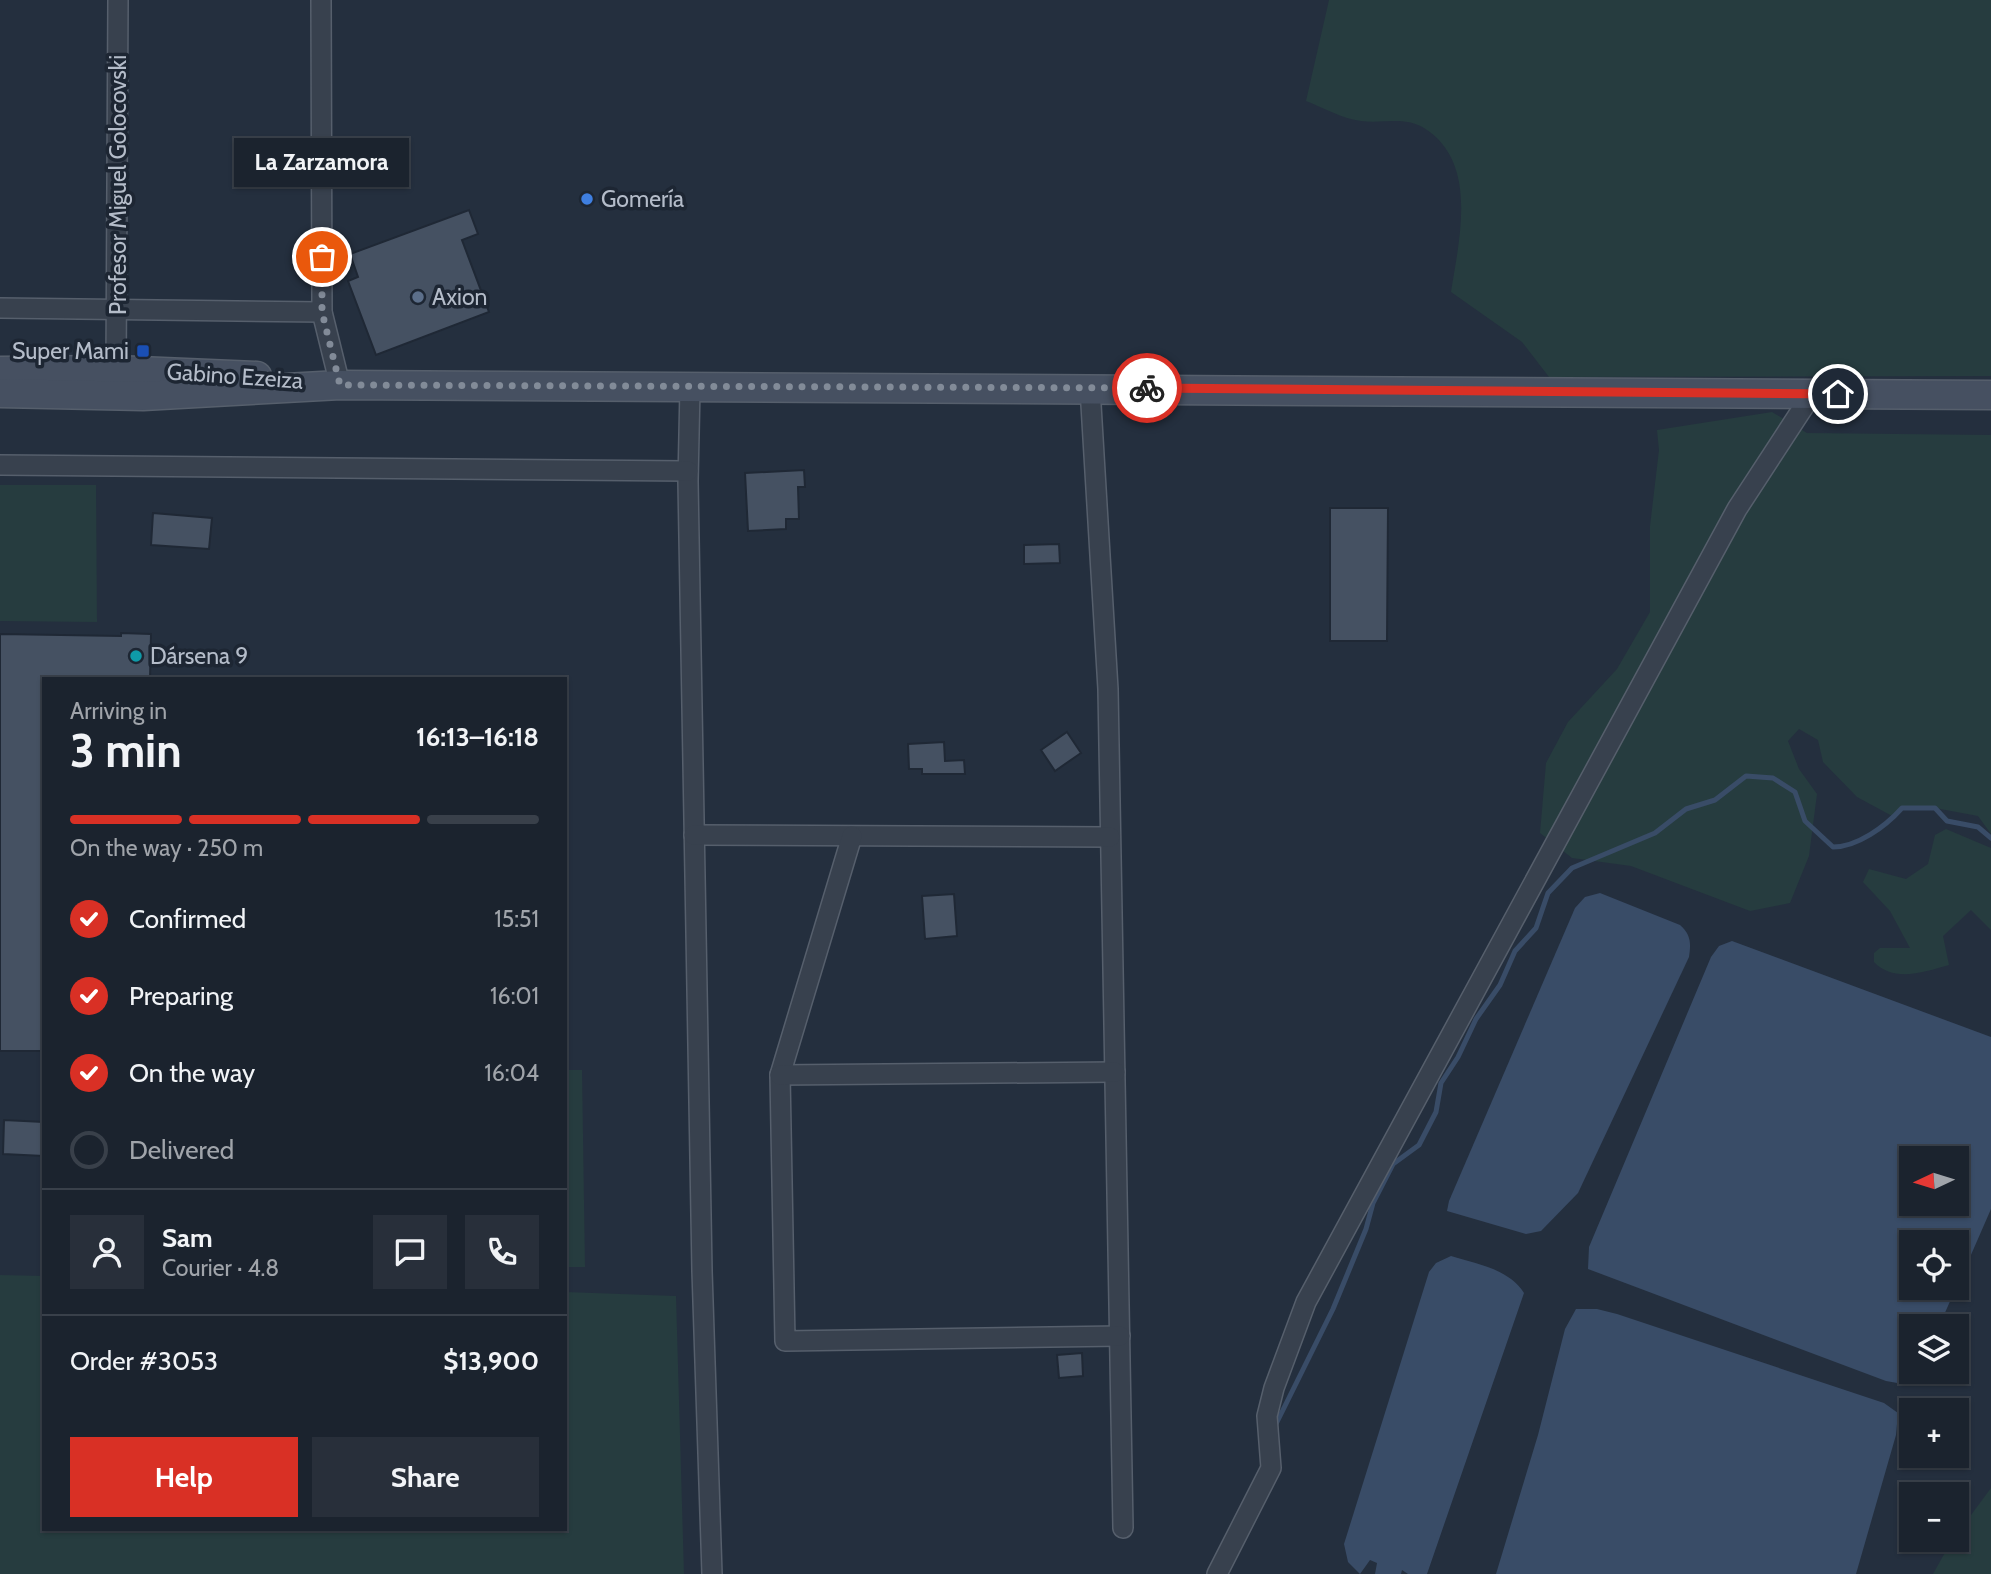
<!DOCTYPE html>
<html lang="en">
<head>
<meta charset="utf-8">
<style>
	:root { --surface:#1b232e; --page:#282f3a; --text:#f1f3f6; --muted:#a0a4aa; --line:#39404a; --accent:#d93025 }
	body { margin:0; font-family:Cabin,sans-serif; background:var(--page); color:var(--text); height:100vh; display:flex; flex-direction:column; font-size:26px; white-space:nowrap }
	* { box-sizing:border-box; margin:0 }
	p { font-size:23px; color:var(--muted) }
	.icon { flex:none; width:38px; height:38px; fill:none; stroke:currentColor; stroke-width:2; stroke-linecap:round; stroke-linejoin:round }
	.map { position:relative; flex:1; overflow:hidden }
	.details { position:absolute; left:42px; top:677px; width:525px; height:854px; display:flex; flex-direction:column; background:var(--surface); border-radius:0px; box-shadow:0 2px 5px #0004,0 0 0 2px var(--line) }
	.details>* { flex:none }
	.needle { width:46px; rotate:266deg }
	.controls { position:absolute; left:1899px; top:1146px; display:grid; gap:14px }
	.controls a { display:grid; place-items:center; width:70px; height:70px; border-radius:0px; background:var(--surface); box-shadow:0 2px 5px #0004,0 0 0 2px var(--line); font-size:35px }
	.pin { position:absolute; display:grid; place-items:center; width:60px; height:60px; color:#fff; margin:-30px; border:4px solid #fff; border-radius:50%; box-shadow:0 2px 7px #0007 }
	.courier { position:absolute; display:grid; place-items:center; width:70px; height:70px; margin:-35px; border:5px solid #d93025; border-radius:50%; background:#fff; color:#222; box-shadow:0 2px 9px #0007 }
	.bubble { position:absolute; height:49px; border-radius:0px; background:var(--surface); box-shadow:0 2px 5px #0004,0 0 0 2px var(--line); font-size:23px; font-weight:700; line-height:49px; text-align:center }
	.head em { font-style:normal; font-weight:700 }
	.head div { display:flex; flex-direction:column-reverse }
	.head { display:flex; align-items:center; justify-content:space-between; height:119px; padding:0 28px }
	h1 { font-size:46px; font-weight:700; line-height:52px }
	.bar { display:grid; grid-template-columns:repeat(4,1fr); gap:10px 7px; align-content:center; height:84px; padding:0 28px }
	.bar i { height:9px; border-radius:5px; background:var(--line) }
	.bar .on { background:var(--accent) }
	.bar p { grid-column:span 4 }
	.line { display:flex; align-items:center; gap:18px; padding:0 28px; border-top:2px solid var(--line) }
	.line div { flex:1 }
	.round { display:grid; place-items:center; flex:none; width:74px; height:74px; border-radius:0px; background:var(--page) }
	ol { padding:0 28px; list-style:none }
	li { display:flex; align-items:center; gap:21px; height:77px }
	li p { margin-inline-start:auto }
	li .icon { padding:7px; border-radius:50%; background:var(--accent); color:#fff; stroke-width:4 }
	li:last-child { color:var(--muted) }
	li i { width:38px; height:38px; border:4px solid var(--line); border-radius:50% }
	.cta { display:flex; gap:14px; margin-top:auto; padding:14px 28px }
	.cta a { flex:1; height:80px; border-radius:0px; background:var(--accent); color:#fff; font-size:28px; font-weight:700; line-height:80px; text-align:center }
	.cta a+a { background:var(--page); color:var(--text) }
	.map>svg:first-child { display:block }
	.green { fill:#263c3f }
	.water { fill:#394c67; fill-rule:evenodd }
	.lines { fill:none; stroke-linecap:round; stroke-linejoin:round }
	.stream { stroke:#394c67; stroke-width:5 }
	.building { fill:#455162; stroke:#1f2835; stroke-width:2 }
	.street-casing { stroke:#565f6c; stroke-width:22 }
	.secondary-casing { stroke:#565f6c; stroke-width:31 }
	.street { stroke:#38414e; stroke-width:19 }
	.secondary { stroke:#465061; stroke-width:28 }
	.done { stroke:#828b98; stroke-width:7; stroke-dasharray:0 12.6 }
	.route { stroke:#d93025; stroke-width:9 }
	.shop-dot { fill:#3f7fe0; stroke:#1d2633; stroke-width:2.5 }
	.service-dot { fill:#5c6f8a; stroke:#1d2633; stroke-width:2.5 }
	.transit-dot { fill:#1a4fb4; stroke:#1d2633; stroke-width:2.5 }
	.culture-dot { fill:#0f9aa8; stroke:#1d2633; stroke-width:2.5 }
	.labels { text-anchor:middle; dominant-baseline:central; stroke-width:7; stroke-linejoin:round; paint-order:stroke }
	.street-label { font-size:23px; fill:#b4bcc9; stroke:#1d2633 }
	.poi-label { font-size:23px; fill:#b4bcc9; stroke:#1d2633; text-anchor:start }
</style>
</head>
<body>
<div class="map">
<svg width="1991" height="1574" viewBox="0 0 1991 1574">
	<rect width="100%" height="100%" fill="#242f3e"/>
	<!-- green -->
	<g class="green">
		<path d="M1329,0H1991V376L1549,377L1522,342L1451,292C1459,240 1479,162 1424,128C1404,116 1382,124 1361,121C1343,119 1322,107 1306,101Z"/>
		<path d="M1772,412L1807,433L1991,435V834L1978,816L1935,808H1902L1894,817L1857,797L1823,762L1818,740L1799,729L1788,741L1799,769L1817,794L1809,856L1790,903L1750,911L1631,866L1572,858L1540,833L1546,763L1568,722L1617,669L1650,612V526L1659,450L1657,430Z"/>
		<path d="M0,485H96L97,622L0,621Z"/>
		<path d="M1946,829L1991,848V930L1971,910L1943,936L1949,965C1924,972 1894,983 1874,962V953L1880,948H1910L1890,911L1863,882L1869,869L1906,879L1928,864L1935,835Z"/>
		<path d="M565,1070H582L585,1267H565Z"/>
		<path d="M0,1275L44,1276V1530H565V1292L676,1296L684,1574H0Z"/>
		<path d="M1991,1488V1574H1933L1952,1540H1956L1957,1534Z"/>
	</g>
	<!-- water -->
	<g class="water">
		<path d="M1600,893L1680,925C1691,935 1691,943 1689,957L1578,1193L1541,1231L1526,1234L1447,1211L1449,1201L1575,908L1585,897Z"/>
		<path d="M1732,941L1991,1037V1209L1957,1287L1956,1242H1911V1288H1956L1939,1326H1911V1372H1919L1915,1382L1903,1384L1886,1381L1588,1269L1589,1247L1711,957L1719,946ZM1911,1158H1956V1204H1911Z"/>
		<path d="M1451,1256C1477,1264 1509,1269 1524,1293L1427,1574H1408L1402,1570L1401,1574H1375L1377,1563L1370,1560L1360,1574L1348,1562L1344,1544L1429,1272L1436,1263Z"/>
		<path d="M1576,1309H1597L1617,1314L1884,1403L1898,1413L1896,1435L1856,1574H1496L1538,1435L1565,1329Z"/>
	</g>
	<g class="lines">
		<!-- stream -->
		<path class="stream" d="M1274,1428L1333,1309L1366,1229L1373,1203L1393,1164L1419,1145L1436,1112L1441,1083L1458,1057L1476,1019L1500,985L1515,951L1536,928L1548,893L1572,868L1655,833L1686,809L1715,800L1746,776L1773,778L1795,792L1805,821L1833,847C1857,847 1885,827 1902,808H1935L1947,821L1978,827L1991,838"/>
	</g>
	<!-- building -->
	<g class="building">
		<path d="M469,210L478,234L462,240L489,312L376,355L348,281L358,277L350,254Z"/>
		<path d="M804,470L805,487H798L799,519H786V529L748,531L745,473Z"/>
		<path d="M1330,508H1388L1387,641H1330Z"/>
		<path d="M153,513L212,518L209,549L151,545Z"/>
		<path d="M1059,544L1060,563L1024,564V545Z"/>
		<path d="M121,633L151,634L150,679H44V1051H0V634L121,636Z"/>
		<path d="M1067,732L1081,753L1055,771L1041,750Z"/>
		<path d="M944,742L945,761L964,760L965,774H922V769H909L908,744Z"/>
		<path d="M954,894L957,936L925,939L922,896Z"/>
		<path d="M4,1120L44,1122V1156L3,1154Z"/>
		<path d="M1082,1353L1083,1376L1059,1378L1057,1355Z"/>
	</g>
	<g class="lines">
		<defs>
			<g id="street">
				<path d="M321,0L322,312L340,385"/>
				<path d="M0,308L322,312"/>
				<path d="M116,370L118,0"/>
				<path d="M690,388L688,481L702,1271L712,1574"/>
				<path d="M1090,388L1108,689L1123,1528"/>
				<path d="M0,465L688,471"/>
				<path d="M694,835L1110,837"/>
				<path d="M852,836L780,1075L785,1341L1120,1336"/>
				<path d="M780,1075L1115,1072"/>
				<path d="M1217,1574L1271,1468L1267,1416L1274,1388L1306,1302L1737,509L1812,394"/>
			</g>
			<g id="secondary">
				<path d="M0,371L116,370L257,376"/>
				<path d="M0,393L143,396L340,385L1991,395"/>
			</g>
		</defs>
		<!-- street casing -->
		<use href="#street" class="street-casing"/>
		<!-- secondary casing -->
		<use href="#secondary" class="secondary-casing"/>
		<!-- street -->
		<use href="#street" class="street"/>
		<!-- secondary -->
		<use href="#secondary" class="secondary"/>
	</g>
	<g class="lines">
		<!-- done -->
		<path class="done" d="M322,257V312L340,385L1147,388"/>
		<!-- route -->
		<path class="route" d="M1147,388L1838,394"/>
	</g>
	<!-- markers -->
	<circle class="shop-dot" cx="587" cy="199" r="7"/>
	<circle class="service-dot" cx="418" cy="297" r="7"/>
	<rect class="transit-dot" x="136" y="344" width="14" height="14" rx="3.5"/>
	<circle class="culture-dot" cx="136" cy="656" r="7"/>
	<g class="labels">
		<!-- street labels -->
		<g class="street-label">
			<text transform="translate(118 185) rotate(-90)">Profesor Miguel Golocovski</text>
			<text transform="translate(235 376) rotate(4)">Gabino Ezeiza</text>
		</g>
		<!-- poi labels -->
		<g class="poi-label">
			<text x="601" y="199">Gomería</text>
			<text x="432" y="297">Axion</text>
			<text x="129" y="351" text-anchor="end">Super Mami</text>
			<text x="150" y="656">Dársena 9</text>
		</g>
	</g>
</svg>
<div class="controls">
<a><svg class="needle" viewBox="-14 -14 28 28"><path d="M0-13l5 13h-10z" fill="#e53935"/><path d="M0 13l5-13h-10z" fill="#a0a4aa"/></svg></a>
<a><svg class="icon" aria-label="locate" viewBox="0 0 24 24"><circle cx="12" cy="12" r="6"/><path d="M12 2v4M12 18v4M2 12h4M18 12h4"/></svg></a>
<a><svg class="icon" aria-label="layers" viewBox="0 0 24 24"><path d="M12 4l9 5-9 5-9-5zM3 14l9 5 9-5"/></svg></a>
<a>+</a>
<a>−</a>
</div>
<div class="pin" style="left:322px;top:257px;background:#ea580c"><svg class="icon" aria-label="bag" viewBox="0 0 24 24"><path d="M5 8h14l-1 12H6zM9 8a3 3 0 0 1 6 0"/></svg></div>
<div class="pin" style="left:1838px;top:394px;background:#1f2937"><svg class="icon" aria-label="home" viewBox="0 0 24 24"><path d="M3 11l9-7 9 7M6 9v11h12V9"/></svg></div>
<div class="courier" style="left:1147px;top:388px"><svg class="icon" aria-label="bike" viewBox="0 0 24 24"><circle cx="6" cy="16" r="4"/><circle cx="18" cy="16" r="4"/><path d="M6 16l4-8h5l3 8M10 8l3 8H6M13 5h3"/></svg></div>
<div class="bubble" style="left:234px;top:138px;width:175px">La Zarzamora</div>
<section class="details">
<div class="head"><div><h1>3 min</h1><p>Arriving in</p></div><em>16:13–16:18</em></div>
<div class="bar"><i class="on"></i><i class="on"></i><i class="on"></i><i></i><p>On the way · 250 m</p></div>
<ol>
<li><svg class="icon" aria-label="check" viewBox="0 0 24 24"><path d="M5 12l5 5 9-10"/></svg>Confirmed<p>15:51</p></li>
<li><svg class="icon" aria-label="check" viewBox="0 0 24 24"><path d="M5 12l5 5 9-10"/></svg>Preparing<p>16:01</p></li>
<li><svg class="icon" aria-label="check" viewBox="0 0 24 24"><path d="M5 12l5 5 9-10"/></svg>On the way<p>16:04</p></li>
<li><i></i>Delivered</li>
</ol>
<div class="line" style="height:126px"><a class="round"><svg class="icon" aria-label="person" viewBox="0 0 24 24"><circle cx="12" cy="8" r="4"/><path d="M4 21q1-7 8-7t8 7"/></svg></a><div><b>Sam</b><p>Courier · 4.8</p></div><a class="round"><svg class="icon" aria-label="chat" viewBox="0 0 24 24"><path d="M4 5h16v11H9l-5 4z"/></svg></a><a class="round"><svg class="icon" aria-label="phone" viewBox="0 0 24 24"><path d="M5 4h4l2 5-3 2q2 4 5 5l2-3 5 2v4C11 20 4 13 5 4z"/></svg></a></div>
<div class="line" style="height:91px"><div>Order #3053</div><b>$13,900</b></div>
<div class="cta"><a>Help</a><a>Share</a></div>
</section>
</div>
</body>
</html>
